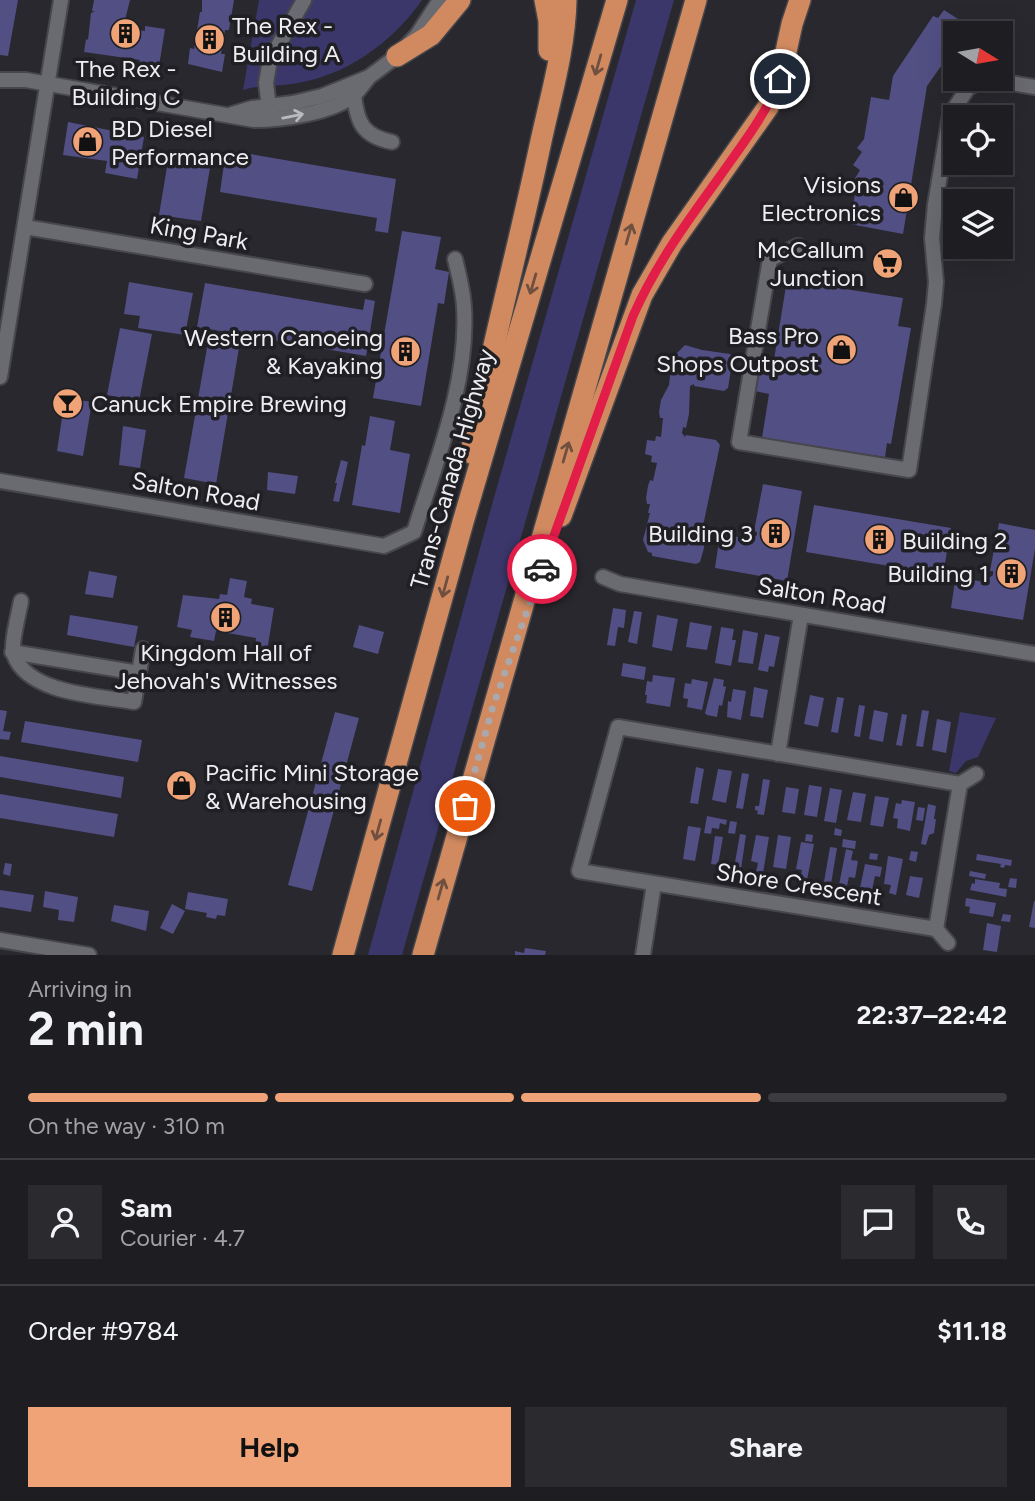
<!DOCTYPE html>
<html lang="en">
<head>
<meta charset="utf-8">
<style>
	:root { --surface:#1e1e22; --page:#2b2b2f; --text:#f1f3f6; --muted:#a1a2a5; --line:#3c3c40; --accent:#efa377 }
	body { margin:0; font-family:Figtree,sans-serif; background:var(--page); color:var(--text); height:100vh; display:flex; flex-direction:column; font-size:26px; white-space:nowrap }
	* { box-sizing:border-box; margin:0 }
	p { font-size:23px; color:var(--muted) }
	.icon { flex:none; width:38px; height:38px; fill:none; stroke:currentColor; stroke-width:2; stroke-linecap:round; stroke-linejoin:round }
	.map { position:relative; height:955px; overflow:hidden }
	.sheet { display:flex; flex-direction:column; background:var(--surface); flex:1 }
	.sheet>* { flex:none }
	.needle { width:46px; rotate:101deg }
	.buttons { position:absolute; left:943px; top:21px; display:grid; gap:14px }
	.buttons a { display:grid; place-items:center; width:70px; height:70px; border-radius:0px; background:var(--surface); box-shadow:0 7px 28px #0002,0 0 0 2px var(--line); font-size:35px }
	.pin { position:absolute; display:grid; place-items:center; width:60px; height:60px; color:#fff; margin:-30px; border:4px solid #fff; border-radius:50%; box-shadow:0 2px 7px #0007 }
	.courier { position:absolute; display:grid; place-items:center; width:70px; height:70px; margin:-35px; border:5px solid #e11d48; border-radius:50%; background:#fff; color:#222; box-shadow:0 2px 9px #0007 }
	.head em { font-style:normal; font-weight:700 }
	.head div { display:flex; flex-direction:column-reverse }
	.head { display:flex; align-items:center; justify-content:space-between; height:119px; padding:0 28px }
	h1 { font-size:46px; font-weight:700; line-height:52px }
	.bar { display:grid; grid-template-columns:repeat(4,1fr); gap:10px 7px; align-content:center; height:84px; padding:0 28px }
	.bar i { height:9px; border-radius:5px; background:var(--line) }
	.bar .active { background:var(--accent) }
	.bar p { grid-column:span 4 }
	.line { display:flex; align-items:center; gap:18px; padding:0 28px; border-top:2px solid var(--line) }
	.line div { flex:1 }
	.round { display:grid; place-items:center; flex:none; width:74px; height:74px; border-radius:0px; background:var(--page) }
	.action { display:flex; gap:14px; margin-top:auto; padding:14px 28px }
	.action a { flex:1; height:80px; border-radius:0px; background:var(--accent); color:#111; font-size:28px; font-weight:700; line-height:80px; text-align:center }
	.action a+a { background:var(--page); color:var(--text) }
	.map>svg:first-child { display:block }
	.green { fill:#3b376a }
	.building { fill:#524f84 }
	.lines { fill:none; stroke-linecap:round; stroke-linejoin:round }
	.minor-casing { stroke:#46464b; stroke-width:18 }
	.highway-casing { stroke:#46464b; stroke-width:24 }
	.minor { stroke:#6a6a71; stroke-width:14 }
	.highway { stroke:#d18a60; stroke-width:21 }
	.oneway { stroke:#6f4f3f }
	.oneway2 { stroke:#b9b9be }
	.done { stroke:#a9a9ad; stroke-width:7; stroke-dasharray:0 12.6 }
	.route { stroke:#e11d48; stroke-width:9 }
	.labels { text-anchor:middle; dominant-baseline:central; stroke-width:7; stroke-linejoin:round; paint-order:stroke }
	.poi-label { font-size:24px; fill:#eeeef2; stroke:#1f1f24; text-anchor:end }
	.street-label { font-size:24px; fill:#eeeef2; stroke:#1f1f24 }
</style>
</head>
<body>
<div class="map">
<svg width="1035" height="955" viewBox="0 0 1035 955">
	<rect width="100%" height="100%" fill="#28282e"/>
	<!-- green -->
	<g class="green">
		<path d="M259,0H422C393,42 345,77 292,84C276,86 259,85 243,90Z"/>
		<path d="M636,0H674L402,955H368L493,501Z"/>
		<path d="M960,712L996,718L978,757L966,761L956,773L949,771Z"/>
	</g>
	<!-- building -->
	<g class="building">
		<path d="M0,0H18L8,56L0,55Z"/>
		<path d="M94,0H130L123,28L145,31V26L165,29L159,66L139,63L140,60L84,52L86,39L88,40L91,13L95,11H92Z"/>
		<path d="M202,0H234L229,30H225L221,54H225L222,72L188,64L190,48L194,49L200,12H202Z"/>
		<path d="M944,10L969,26L967,30L972,33H956V55L951,52L927,86L903,234L850,224L856,188L851,185L860,170L853,165L862,152L857,148L864,139L871,97L889,100L893,76L933,16L938,18Z"/>
		<path d="M68,122L144,137L137,179L105,173L107,161L63,155Z"/>
		<path d="M226,150L396,179L388,233L375,231L377,218L220,192Z"/>
		<path d="M169,155L211,162L201,221L159,215Z"/>
		<path d="M402,231L441,237L435,269L449,272L444,304L438,303L421,406L373,398Z"/>
		<path d="M787,280L903,298L898,326L911,328L891,444L887,443L885,457L762,438L769,394L755,391L759,370L772,372Z"/>
		<path d="M129,282L193,293L185,335L138,328L140,316L124,314Z"/>
		<path d="M205,283L363,310L365,299L375,301L366,356L197,327Z"/>
		<path d="M120,328L152,334L139,401L107,395Z"/>
		<path d="M208,342L239,348L216,484L184,478Z"/>
		<path d="M685,345L702,350L730,354L733,357L728,388L724,391L694,386V384L690,386L689,414L686,428L683,427L682,433L685,437L686,435L716,440L720,445L703,526L706,530L704,548L700,562L696,564L652,556V553L648,552L643,540L650,513H648L650,504H647L646,498L648,486L650,480L653,481L657,463L651,462L652,456L645,454L647,440L655,441L656,436L661,437L663,418H660L659,412L661,400L669,385L672,358Z"/>
		<path d="M65,398L92,402L83,456L57,451Z"/>
		<path d="M370,416L395,421L390,450L410,454L400,513L352,505L362,445L365,446Z"/>
		<path d="M123,426L146,430L140,468L119,465Z"/>
		<path d="M341,460L348,462L339,502L333,501L337,483H335Z"/>
		<path d="M268,472L298,476L295,494L267,490Z"/>
		<path d="M763,484L802,491L787,581L715,568L720,534L738,537V541L747,542L757,535V532L754,531Z"/>
		<path d="M814,505L951,528L943,575L806,552Z"/>
		<path d="M999,523L1035,530V549L1023,620L951,608L956,574L974,577V580L983,582L993,575V571H990Z"/>
		<path d="M89,571L117,576L113,598L85,594Z"/>
		<path d="M230,578L247,581L244,597L252,599L251,604L274,608L267,651L255,649L256,638L216,631L214,641L190,637L192,630L177,627L183,595L219,599L220,594L227,595Z"/>
		<path d="M613,608L626,610L624,628L618,627L615,646L607,645Z"/>
		<path d="M634,611L642,612L637,644L628,642Z"/>
		<path d="M70,615L138,626L134,647L67,635Z"/>
		<path d="M657,615L678,619L672,651L652,647Z"/>
		<path d="M690,622L712,626L707,650L686,647Z"/>
		<path d="M359,625L384,632L378,654L353,647Z"/>
		<path d="M721,627L734,629L732,640H736L731,666L715,663Z"/>
		<path d="M743,630L758,633L753,664L738,662Z"/>
		<path d="M765,634L780,637L774,667L769,666L768,672L758,670Z"/>
		<path d="M623,663L646,667L644,680L621,676Z"/>
		<path d="M653,675L675,678L670,707L646,703L647,695H645L647,681L652,682Z"/>
		<path d="M714,678L724,680L723,686L726,687L722,706L719,705L717,717L707,715L705,713Z"/>
		<path d="M692,679L708,682L702,710L687,707L688,699L683,698L685,683L691,684Z"/>
		<path d="M754,687L768,690L763,718L750,716Z"/>
		<path d="M733,689L746,691L741,720L727,717L728,701L731,702Z"/>
		<path d="M810,695L824,698L818,727L804,724Z"/>
		<path d="M837,697L844,698L838,733L831,732Z"/>
		<path d="M859,705L865,706L860,737L854,736Z"/>
		<path d="M0,710L7,711L3,731L11,732L9,740L0,739Z"/>
		<path d="M874,710L888,713L883,742L869,739Z"/>
		<path d="M922,710L929,711L923,747L916,746Z"/>
		<path d="M335,712L359,718L312,891L288,885Z"/>
		<path d="M902,714L907,715L902,746L896,745Z"/>
		<path d="M937,719L951,722L946,753L932,750Z"/>
		<path d="M25,721L142,740L138,762L21,742Z"/>
		<path d="M0,756L124,777L121,798L0,777Z"/>
		<path d="M696,767L704,769L698,804L690,803Z"/>
		<path d="M718,769L732,771L726,803L712,800Z"/>
		<path d="M742,773L749,774L743,809L736,808Z"/>
		<path d="M763,779L770,780L764,815L757,814L758,811L755,810V806H759Z"/>
		<path d="M809,785L822,787L817,817L804,815Z"/>
		<path d="M786,787L799,789L795,814L782,812Z"/>
		<path d="M830,788L842,790L836,823L824,821Z"/>
		<path d="M853,792L866,794L861,822L847,820Z"/>
		<path d="M0,794L118,814L114,837L0,818Z"/>
		<path d="M875,796L889,798L883,827L870,825Z"/>
		<path d="M902,800L915,802L910,831L897,828L898,819L893,818L896,803L901,804Z"/>
		<path d="M928,804L936,806L934,819H936L934,833L929,835L926,845L921,844Z"/>
		<path d="M918,807L925,808L923,821L916,820Z"/>
		<path d="M707,816L727,820L726,825L720,823L719,829L712,828L711,834L704,833Z"/>
		<path d="M730,821L737,822L735,834L728,833Z"/>
		<path d="M688,826L701,828L695,861L683,859Z"/>
		<path d="M835,828L842,830L841,836L834,835Z"/>
		<path d="M740,834L746,835L741,869L734,868Z"/>
		<path d="M806,834L813,835L812,842L805,841Z"/>
		<path d="M756,835L769,837L763,873L756,872L758,863L751,861Z"/>
		<path d="M778,835L791,837L786,869L773,867Z"/>
		<path d="M715,836L723,837L718,865L711,864Z"/>
		<path d="M843,839L856,841L855,849L842,847Z"/>
		<path d="M801,842L814,844L807,880L800,878L802,870L796,869Z"/>
		<path d="M830,847L837,848L831,884L824,882Z"/>
		<path d="M846,849L853,851L851,860L858,861L855,878L849,877L847,886L839,885Z"/>
		<path d="M911,851L918,852L916,862L909,860Z"/>
		<path d="M870,853L878,854L877,860L869,859Z"/>
		<path d="M977,854L1012,860L1011,866L1005,865L1004,868L1000,867L1001,864L976,860Z"/>
		<path d="M888,856L903,859L896,895L889,893L891,885L884,884Z"/>
		<path d="M5,863L12,864L10,876L3,874Z"/>
		<path d="M865,864L882,867L880,877L875,876L872,890L860,888Z"/>
		<path d="M970,871L986,874L985,879L969,876Z"/>
		<path d="M910,876L923,878L919,898L906,895Z"/>
		<path d="M1010,878L1017,879L1016,888L1008,887Z"/>
		<path d="M975,879L1000,883L999,888L1007,889L1006,897L970,890L972,883L975,884Z"/>
		<path d="M0,890L34,895L31,912L0,907Z"/>
		<path d="M45,891L78,897L74,922L58,920L59,910L43,907Z"/>
		<path d="M188,892L228,899L225,916L217,915L216,919L206,917L207,913L185,909Z"/>
		<path d="M966,898L996,903L993,917L969,913L970,907L965,906Z"/>
		<path d="M1034,901H1035V928L1029,927Z"/>
		<path d="M172,904L185,911L173,934L160,928Z"/>
		<path d="M114,905L149,911L146,931L111,921Z"/>
		<path d="M1003,914L1011,915L1010,922L1001,921Z"/>
		<path d="M987,923L1001,926L997,952L983,950Z"/>
		<path d="M525,948L546,951L545,955H515V951L524,953Z"/>
	</g>
	<g class="lines">
		<defs>
			<g id="minor">
				<path d="M0,80H26L254,120C282,120 334,113 355,94C360,89 365,82 369,77"/>
				<path d="M354,95C357,123 363,136 392,142"/>
				<path d="M269,107L266,83L270,60L304,0"/>
				<path d="M232,114L252,108L293,103L322,96L369,77L397,56L417,35L440,0"/>
				<path d="M25,227L365,284"/>
				<path d="M798,246L770,259L739,442L909,470L934,304L936,282L932,238L935,205L950,115L968,88L983,80H993L1035,87"/>
				<path d="M0,377L61,0"/>
				<path d="M0,481L384,546L414,532C436,462 469,381 464,307C463,290 459,275 455,259"/>
				<path d="M603,577L620,584L1035,654"/>
				<path d="M21,601C19,613 10,645 14,655C28,694 99,696 134,702L143,649"/>
				<path d="M12,652L139,673"/>
				<path d="M778,754L801,615"/>
				<path d="M960,784L936,929L579,871L618,727L960,784L976,774"/>
				<path d="M936,929L948,943"/>
				<path d="M0,940L89,955"/>
				<path d="M643,955L654,884"/>
			</g>
			<g id="highway">
				<path d="M545,0L549,21V50"/>
				<path d="M397,56L431,35L460,0"/>
				<path d="M471,453C491,348 519,246 541,141C551,95 565,48 566,0"/>
				<path d="M561,516L642,295L672,243L768,107L780,79L792,24L800,0"/>
				<path d="M343,955L463,522L617,0"/>
				<path d="M423,955L696,0"/>
			</g>
		</defs>
		<!-- minor casing -->
		<use href="#minor" class="minor-casing"/>
		<!-- highway casing -->
		<use href="#highway" class="highway-casing"/>
		<!-- minor -->
		<use href="#minor" class="minor"/>
		<!-- highway -->
		<use href="#highway" class="highway"/>
	</g>
	<!-- one-way arrows -->
	<defs><path id="oneway-shaft" d="M-6 0H5M1.5-3L5.5 0L1.5 3" fill="none" stroke-width="1.6" stroke-linecap="round" stroke-linejoin="round" transform="scale(1.75)"/></defs>
	<g class="oneway">
		<use href="#oneway-shaft" transform="translate(598 65) rotate(106)"/>
		<use href="#oneway-shaft" transform="translate(629 234) rotate(-74)"/>
		<use href="#oneway-shaft" transform="translate(533 284) rotate(106)"/>
		<use href="#oneway-shaft" transform="translate(566 452) rotate(-74)"/>
		<use href="#oneway-shaft" transform="translate(445 587) rotate(105)"/>
		<use href="#oneway-shaft" transform="translate(378 830) rotate(105)"/>
		<use href="#oneway-shaft" transform="translate(441 889) rotate(-74)"/>
	</g>
	<use class="oneway2" href="#oneway-shaft" transform="translate(293 116) rotate(-11)"/>
	<g class="lines">
		<!-- done -->
		<path class="done" d="M465,806L493,706L542,569"/>
		<!-- route -->
		<path class="route" d="M542,569L633,316C655,266 686,223 718,179C741,146 765,116 780,79"/>
	</g>
	<!-- icons -->
	<defs>
		<symbol id="building-disc" viewBox="-11 -11 22 22"><circle r="9.5" fill="#efa377" stroke="#1f1f24"/><path d="M-4-6H4V6H1V3H-1V6H-4ZM-2.5-4.3h1.7v1.8h-1.7ZM.8-4.3h1.7v1.8H.8ZM-2.5-1h1.7V.8h-1.7ZM.8-1h1.7V.8H.8Z" fill="#111"/></symbol>
		<symbol id="shop-disc" viewBox="-11 -11 22 22"><circle r="9.5" fill="#efa377" stroke="#1f1f24"/><path d="M-5-2.5h2.3a2.7 3.5 0 0 1 5.4 0H5L5.5 6h-11ZM-1.5-2.5h3a1.5 2.3 0 0 0-3 0Z" fill="#111"/></symbol>
		<symbol id="supermarket-disc" viewBox="-11 -11 22 22"><circle r="9.5" fill="#efa377" stroke="#1f1f24"/><path d="M-6-5.5h2.5l.6 2H6L4.5 2H-2.5L-4.4-4H-6ZM-1.5 3.2a1.3 1.3 0 1 0 .1 0ZM3 3.2a1.3 1.3 0 1 0 .1 0Z" fill="#111"/></symbol>
		<symbol id="bar-disc" viewBox="-11 -11 22 22"><circle r="9.5" fill="#efa377" stroke="#1f1f24"/><path d="M-6-5H6L.8 .8V4.5H3.5V6h-7V4.5H-.8V.8Z" fill="#111"/></symbol>
	</defs>
	<g fill-rule="evenodd">
		<use href="#building-disc" x="108" y="16" width="35" height="35"/>
		<use href="#building-disc" x="192" y="22" width="35" height="35"/>
		<use href="#shop-disc" x="70" y="124" width="35" height="35"/>
		<use href="#shop-disc" x="886" y="180" width="35" height="35"/>
		<use href="#supermarket-disc" x="870" y="246" width="35" height="35"/>
		<use href="#shop-disc" x="824" y="332" width="35" height="35"/>
		<use href="#building-disc" x="388" y="334" width="35" height="35"/>
		<use href="#bar-disc" x="50" y="386" width="35" height="35"/>
		<use href="#building-disc" x="758" y="516" width="35" height="35"/>
		<use href="#building-disc" x="862" y="522" width="35" height="35"/>
		<use href="#building-disc" x="994" y="556" width="35" height="35"/>
		<use href="#building-disc" x="208" y="600" width="35" height="35"/>
		<use href="#shop-disc" x="164" y="768" width="35" height="35"/>
	</g>
	<g class="labels">
		<!-- poi labels -->
		<g class="poi-label">
			<text x="232" y="25" text-anchor="start">The Rex -<tspan x="232" dy="28">Building A</tspan></text>
			<text x="126" y="68" text-anchor="middle">The Rex -<tspan x="126" dy="28">Building C</tspan></text>
			<text x="111" y="128" text-anchor="start">BD Diesel<tspan x="111" dy="28">Performance</tspan></text>
			<text x="881" y="184">Visions<tspan x="881" dy="28">Electronics</tspan></text>
			<text x="864" y="249">McCallum<tspan x="864" dy="28">Junction</tspan></text>
			<text x="819" y="335">Bass Pro<tspan x="819" dy="28">Shops Outpost</tspan></text>
			<text x="383" y="337">Western Canoeing<tspan x="383" dy="28">&amp; Kayaking</tspan></text>
			<text x="91" y="403" text-anchor="start">Canuck Empire Brewing</text>
			<text x="753" y="533">Building 3</text>
			<text x="902" y="540" text-anchor="start">Building 2</text>
			<text x="989" y="573">Building 1</text>
			<text x="226" y="652" text-anchor="middle">Kingdom Hall of<tspan x="226" dy="28">Jehovah's Witnesses</tspan></text>
			<text x="205" y="772" text-anchor="start">Pacific Mini Storage<tspan x="205" dy="28">&amp; Warehousing</tspan></text>
		</g>
		<!-- street labels -->
		<g class="street-label">
			<text transform="translate(199 233) rotate(10)">King Park</text>
			<text transform="translate(452 469) rotate(-74)">Trans-Canada Highway</text>
			<text transform="translate(196 491) rotate(10)">Salton Road</text>
			<text transform="translate(822 595) rotate(9)">Salton Road</text>
			<text transform="translate(799 884) rotate(9)">Shore Crescent</text>
		</g>
	</g>
</svg>
<div class="buttons">
<a><svg class="needle" viewBox="-14 -14 28 28"><path d="M0-13l5 13h-10z" fill="#e53935"/><path d="M0 13l5-13h-10z" fill="#a1a2a5"/></svg></a>
<a><svg class="icon" aria-label="locate" viewBox="0 0 24 24"><circle cx="12" cy="12" r="6"/><path d="M12 2v4M12 18v4M2 12h4M18 12h4"/></svg></a>
<a><svg class="icon" aria-label="layers" viewBox="0 0 24 24"><path d="M12 4l9 5-9 5-9-5zM3 14l9 5 9-5"/></svg></a>
</div>
<div class="pin" style="left:465px;top:806px;background:#ea580c"><svg class="icon" aria-label="bag" viewBox="0 0 24 24"><path d="M5 8h14l-1 12H6zM9 8a3 3 0 0 1 6 0"/></svg></div>
<div class="pin" style="left:780px;top:79px;background:#1f2937"><svg class="icon" aria-label="home" viewBox="0 0 24 24"><path d="M3 11l9-7 9 7M6 9v11h12V9"/></svg></div>
<div class="courier" style="left:542px;top:569px"><svg class="icon" aria-label="car" viewBox="0 0 24 24"><path d="M5 17H2v-5l4-1 3-4h7l3 4 3 1v5h-3M9 17h6M6 11h13"/><circle cx="7" cy="17" r="2"/><circle cx="17" cy="17" r="2"/></svg></div>
</div>
<section class="sheet">
<div class="head"><div><h1>2 min</h1><p>Arriving in</p></div><em>22:37–22:42</em></div>
<div class="bar"><i class="active"></i><i class="active"></i><i class="active"></i><i></i><p>On the way · 310 m</p></div>
<div class="line" style="height:126px"><a class="round"><svg class="icon" aria-label="person" viewBox="0 0 24 24"><circle cx="12" cy="8" r="4"/><path d="M4 21q1-7 8-7t8 7"/></svg></a><div><b>Sam</b><p>Courier · 4.7</p></div><a class="round"><svg class="icon" aria-label="chat" viewBox="0 0 24 24"><path d="M4 5h16v11H9l-5 4z"/></svg></a><a class="round"><svg class="icon" aria-label="phone" viewBox="0 0 24 24"><path d="M5 4h4l2 5-3 2q2 4 5 5l2-3 5 2v4C11 20 4 13 5 4z"/></svg></a></div>
<div class="line" style="height:91px"><div>Order #9784</div><b>$11.18</b></div>
<div class="action"><a>Help</a><a>Share</a></div>
</section>
</body>
</html>
